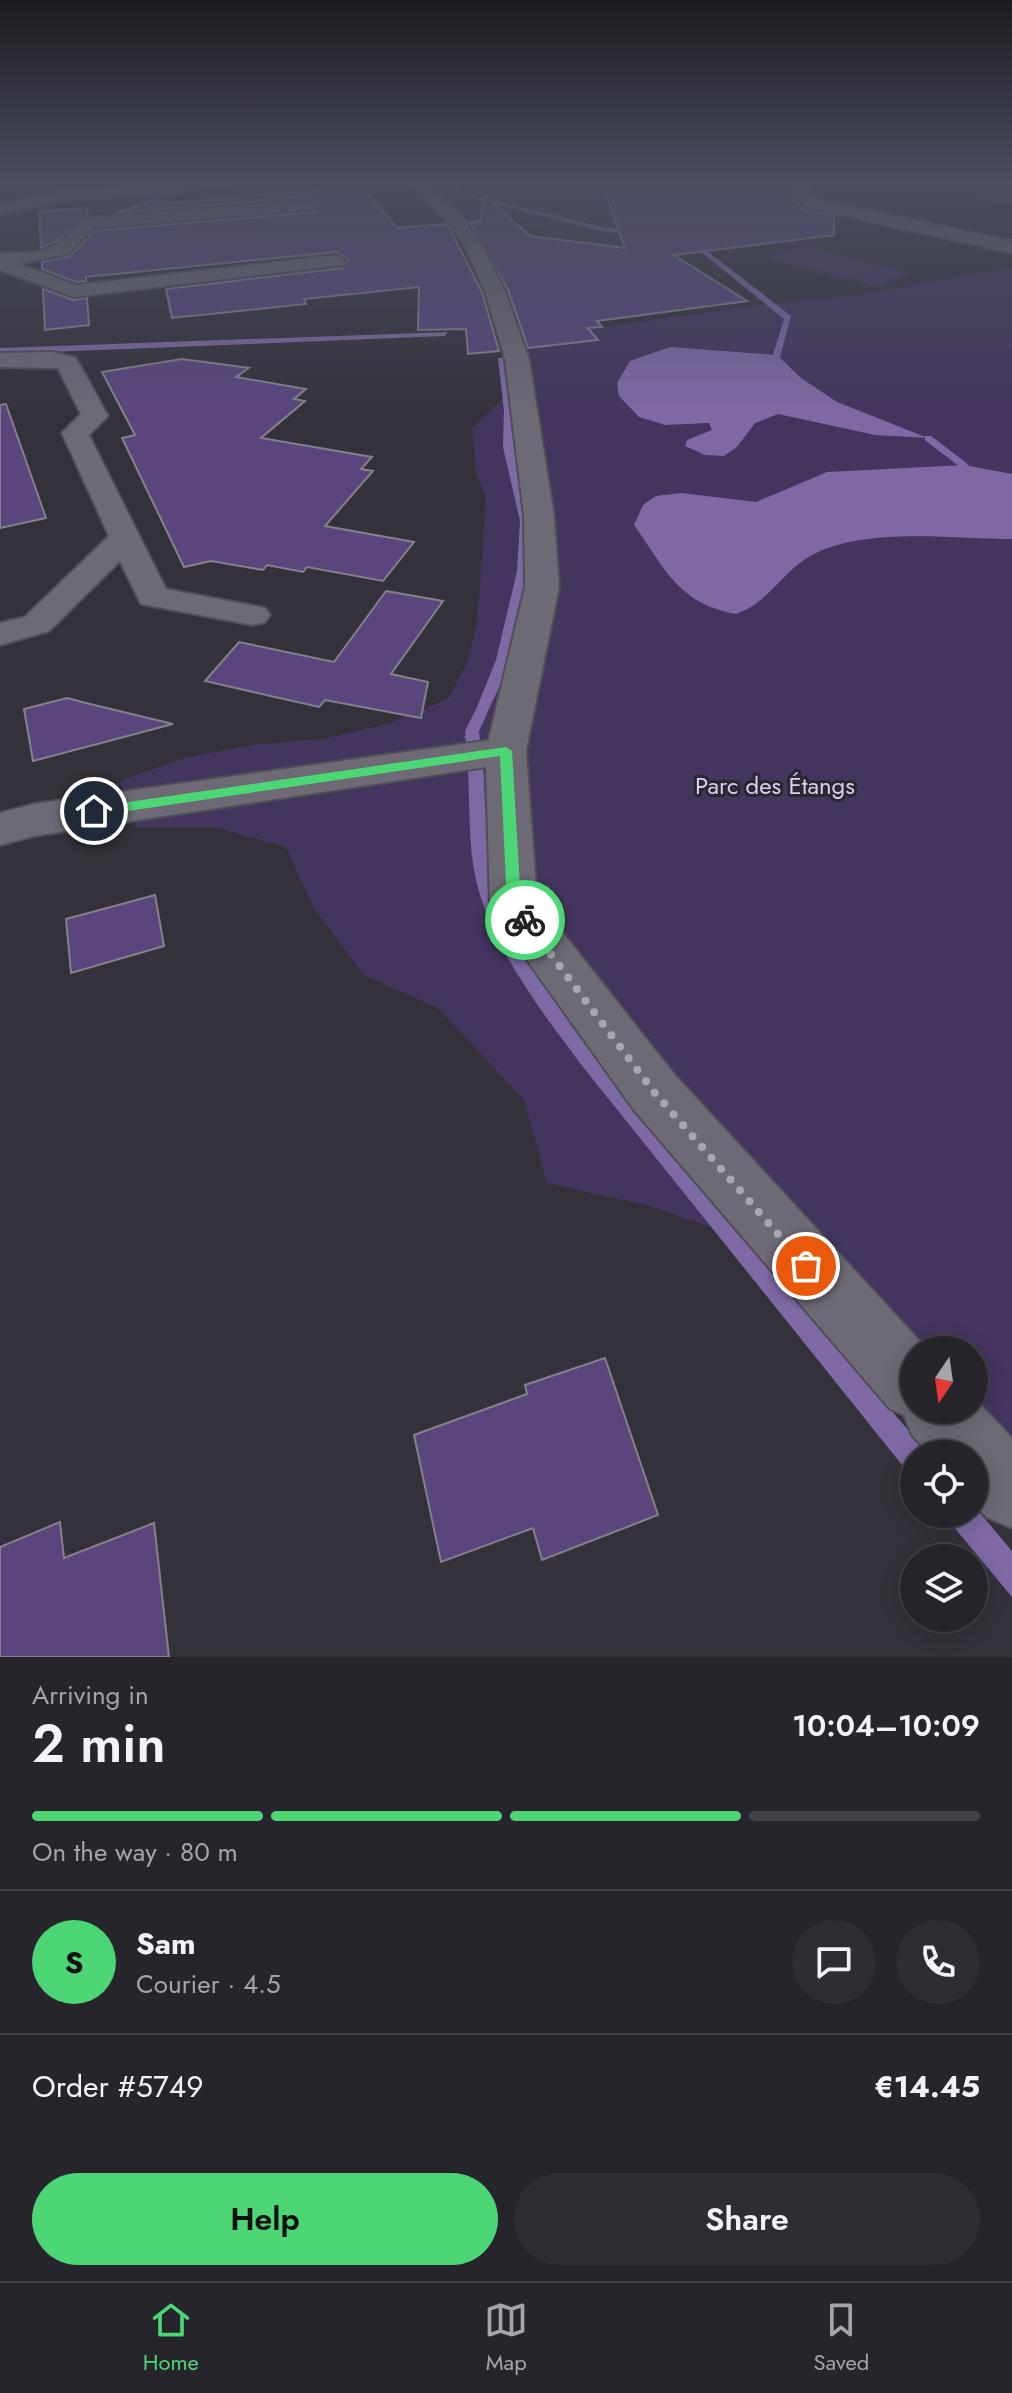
<!DOCTYPE html>
<html lang="en">
<head>
<meta charset="utf-8">
<style>
	:root { --surface:#27252c; --page:#2f2d34; --text:#f1f3f6; --muted:#a4a5a9; --line:#434248; --accent:#4dd676 }
	body { margin:0; font-family:Jost,sans-serif; background:var(--page); color:var(--text); height:100vh; display:flex; flex-direction:column; font-size:30px; white-space:nowrap }
	* { box-sizing:border-box; margin:0 }
	p { font-size:26px; color:var(--muted) }
	.icon { flex:none; width:44px; height:44px; fill:none; stroke:currentColor; stroke-width:2; stroke-linecap:round; stroke-linejoin:round }
	.map { position:relative; height:1657px; overflow:hidden }
	.sheet { display:flex; flex-direction:column; background:var(--surface); flex:1 }
	.sheet>* { flex:none }
	.needle { width:52px; rotate:193deg }
	.controls { position:absolute; left:900px; top:1336px; display:grid; gap:16px }
	.controls a { display:grid; place-items:center; width:88px; height:88px; border-radius:50%; background:var(--surface); box-shadow:0 4px 20px #0003,0 0 0 2px var(--line); font-size:40px }
	.pin { position:absolute; display:grid; place-items:center; width:68px; height:68px; color:#fff; margin:-34px; border:4px solid #fff; border-radius:50%; box-shadow:0 2px 8px #0007 }
	.courier { position:absolute; display:grid; place-items:center; width:80px; height:80px; margin:-40px; border:6px solid #4dd676; border-radius:50%; background:#fff; color:#222; box-shadow:0 2px 10px #0007 }
	.head em { font-style:normal; font-weight:600 }
	.head div { display:flex; flex-direction:column-reverse }
	.head { display:flex; align-items:center; justify-content:space-between; height:136px; padding:0 32px }
	h1 { font-size:52px; font-weight:600; line-height:60px }
	.bar { display:grid; grid-template-columns:repeat(4,1fr); gap:12px 8px; align-content:center; height:96px; padding:0 32px }
	.bar i { height:10px; border-radius:6px; background:var(--line) }
	.bar .current { background:var(--accent) }
	.bar p { grid-column:span 4 }
	.line { display:flex; align-items:center; gap:20px; padding:0 32px; border-top:2px solid var(--line) }
	.line div { flex:1 }
	.round { display:grid; place-items:center; flex:none; width:84px; height:84px; border-radius:42px; background:var(--page) }
	.cta { display:flex; gap:16px; margin-top:auto; padding:16px 32px }
	.cta a { flex:1; height:92px; border-radius:48px; background:var(--accent); color:#111; font-size:32px; font-weight:600; line-height:92px; text-align:center }
	.cta a+a { background:var(--page); color:var(--text) }
	.menu { display:flex; justify-content:space-around; align-items:center; height:112px; border-top:2px solid var(--line); background:var(--surface); font-size:22px; color:var(--muted) }
	.menu a { display:grid; justify-items:center; gap:4px }
	.menu .current { color:var(--accent) }
	.map>svg:first-child { display:block }
	.built { fill:#3d3847 }
	.green { fill:#44355e }
	.water { fill:#7e69a4 }
	.lines { fill:none; stroke-linecap:round; stroke-linejoin:round }
	.stream { fill:#7e69a4; fill-rule:evenodd }
	.building { fill:#5a467d; stroke:#85818c; stroke-width:2 }
	.minor-casing { stroke:#504e56; stroke-width:4 }
	.tertiary-casing { stroke:#504e56; stroke-width:4 }
	.minor { fill:#6d6a75; fill-rule:evenodd }
	.tertiary { fill:#6d6a75; fill-rule:evenodd }
	.route { fill:#4dd676 }
	.done { stroke:#a9a7ae; stroke-width:8; stroke-dasharray:0 14.4 }
	.labels { text-anchor:middle; dominant-baseline:central; stroke-width:6; stroke-linejoin:round; paint-order:stroke }
	.park-label { font-size:24px; fill:#dbd0f2; stroke:#2a2730 }
</style>
</head>
<body>
<div class="map">
<svg width="1012" height="1657" viewBox="0 0 1012 1657">
	<rect width="100%" height="100%" fill="#34313a"/>
	<!-- built -->
	<path class="built" d="M426,182H742L692,240L571,251L519,218L469,222Z"/>
	<!-- green -->
	<g class="green">
		<path d="M599,182L602,191H522L521,183Z"/>
		<path d="M930,182H1012V206L944,191Z"/>
		<path d="M802,246L911,273L877,287L768,258Z"/>
		<path d="M1012,268V1450L974,1410V1350H914L750,1241L650,1206L547,1183L524,1100L438,1008L364,975L313,907L286,847L214,827H136L120,781L184,758L252,745L322,739L387,724L448,699L468,661L477,623L486,499L476,472L472,428L508,394L530,365L527,348L597,340L589,329L767,304L848,297Z"/>
	</g>
	<!-- water -->
	<g class="water">
		<path d="M670,347L777,355L801,378L837,402L928,438L875,435L778,414L755,423L737,447L724,456L705,455L685,446L687,440L712,430L709,423L665,425L639,417L619,396L617,383L630,361Z"/>
		<path d="M498,358H503L515,455L523,475L530,575L510,665L482,723L464,739L496,660L517,571L520,521L503,447L504,411Z"/>
		<path d="M964,465L1012,474V539C952,539 855,525 804,560C780,576 765,605 736,614C677,603 665,568 634,525L643,505L656,496L681,493L756,502L827,472Z"/>
		<path d="M483,766C485,790 484,817 490,840C507,907 535,971 573,1028L739,1235L929,1454H914V1480L583,1067C542,1012 492,948 476,880C468,845 470,805 468,769Z"/>
		<path d="M974,1506L1012,1551V1597L943,1514H974Z"/>
	</g>
	<g class="lines">
		<!-- stream -->
		<g class="stream">
			<path d="M450,182H456L463,193L602,227L643,233L640,235L602,231L459,195Z"/>
			<path d="M685,237H689L791,316L780,357L773,355L784,319L685,239Z"/>
			<path d="M448,332L445,336L0,354V348Z"/>
			<path d="M925,436H931L969,465L960,467L925,440Z"/>
			<path d="M480,709L487,714L479,731L482,765L475,770L468,765L465,731L475,711Z"/>
		</g>
	</g>
	<!-- building -->
	<g class="building">
		<path d="M602,182H787L802,209L834,216V235L674,255L747,301L597,321L602,327L588,328L598,340L528,348L508,290L469,222L480,221L485,196L530,236L625,248Z"/>
		<path d="M362,186L397,228L446,224L449,227L482,292L499,351L468,354L466,329L418,330L419,287L304,299L306,304L172,318L166,289L343,268L349,260L336,252L86,277V281L76,282L42,269V262L70,256L95,231L314,212L319,204L308,197L117,213L153,200L173,203Z"/>
		<path d="M87,208L88,216L57,241L41,248L39,212Z"/>
		<path d="M43,289L73,300L87,298L89,325L45,330Z"/>
		<path d="M182,359L249,368L236,377L306,389L294,399L305,401L261,438L372,457L361,469L373,471L325,526L414,542L383,581L307,567L303,572L267,565L263,570L211,561L184,567L122,438L135,435L102,372Z"/>
		<path d="M6,404L46,518L0,528V405Z"/>
		<path d="M386,591L443,601L391,674L428,682L421,718L325,700L319,707L205,681L239,642L334,662Z"/>
		<path d="M67,698L90,704L173,724L33,761L24,709Z"/>
		<path d="M155,895L164,946L71,973L66,919Z"/>
		<path d="M605,1358L658,1515L542,1560L533,1528L441,1562L414,1435L527,1394L525,1385Z"/>
		<path d="M60,1522L64,1558L154,1523L169,1657H0V1547Z"/>
	</g>
	<g class="lines">
		<defs>
			<g id="minor">
				<path d="M409,182H426L463,218L482,245L505,291L529,359L554,516L559,587L526,751L520,761L506,764L492,761L486,751L525,587L524,516L505,359L485,291L464,245L451,225Z"/>
				<path d="M790,182H806L817,199L1012,241V253L805,207Z"/>
				<path d="M308,200L316,205L314,209L94,228L68,254L19,264L76,285L336,255L346,261L343,265L74,297L0,270V253C19,252 43,255 59,243C71,234 75,222 90,218Z"/>
				<path d="M53,352L76,358L108,416L89,435L166,589L265,608L270,615L265,622L253,625L141,604L120,561L49,631L0,645V623L25,617L109,536L62,433L81,414L58,368L0,367V353Z"/>
			</g>
			<g id="tertiary">
				<path d="M166,182H234L226,187L59,201L0,214V204L59,191Z"/>
				<path d="M506,738L520,741L526,751L537,900L674,1074L928,1350H914V1410H974V1398L1012,1438V1528L986,1517L974,1503V1454H930L912,1435L904,1415L890,1409L634,1110L497,918L490,905L486,767L34,836L0,845V813L34,804Z"/>
			</g>
		</defs>
		<!-- minor casing -->
		<use href="#minor" class="minor-casing"/>
		<!-- tertiary casing -->
		<use href="#tertiary" class="tertiary-casing"/>
		<!-- minor -->
		<use href="#minor" class="minor"/>
		<!-- tertiary -->
		<use href="#tertiary" class="tertiary"/>
	</g>
	<!-- sky -->
	<linearGradient id="sky" x2="0" y2="1"><stop stop-color="#1d1b20"/><stop offset="0.44" stop-color="#4a4e60"/><stop offset="1" stop-color="#4a4e60" stop-opacity="0"/></linearGradient>
	<rect width="1012" height="414" fill="url(#sky)"/>
	<!-- route -->
	<path class="route" d="M506,747L512,751L521,904L532,920L525,925L507,905L500,756L94,816L87,811L94,807Z"/>
	<g class="lines">
		<!-- done -->
		<path class="done" d="M525,920L654,1092L806,1266"/>
	</g>
	<g class="labels">
		<!-- park labels -->
		<g class="park-label">
			<text x="775" y="785">Parc des Étangs</text>
		</g>
	</g>
</svg>
<div class="controls">
<a><svg class="needle" viewBox="-14 -14 28 28"><path d="M0-13l5 13h-10z" fill="#e53935"/><path d="M0 13l5-13h-10z" fill="#a4a5a9"/></svg></a>
<a><svg class="icon" aria-label="locate" viewBox="0 0 24 24"><circle cx="12" cy="12" r="6"/><path d="M12 2v4M12 18v4M2 12h4M18 12h4"/></svg></a>
<a><svg class="icon" aria-label="layers" viewBox="0 0 24 24"><path d="M12 4l9 5-9 5-9-5zM3 14l9 5 9-5"/></svg></a>
</div>
<div class="pin" style="left:806px;top:1266px;background:#ea580c"><svg class="icon" aria-label="bag" viewBox="0 0 24 24"><path d="M5 8h14l-1 12H6zM9 8a3 3 0 0 1 6 0"/></svg></div>
<div class="pin" style="left:94px;top:811px;background:#1f2937"><svg class="icon" aria-label="home" viewBox="0 0 24 24"><path d="M3 11l9-7 9 7M6 9v11h12V9"/></svg></div>
<div class="courier" style="left:525px;top:920px"><svg class="icon" aria-label="bike" viewBox="0 0 24 24"><circle cx="6" cy="16" r="4"/><circle cx="18" cy="16" r="4"/><path d="M6 16l4-8h5l3 8M10 8l3 8H6M13 5h3"/></svg></div>
</div>
<section class="sheet">
<div class="head"><div><h1>2 min</h1><p>Arriving in</p></div><em>10:04–10:09</em></div>
<div class="bar"><i class="current"></i><i class="current"></i><i class="current"></i><i></i><p>On the way · 80 m</p></div>
<div class="line" style="height:144px"><b class="round" style="background:var(--accent);color:#111">S</b><div><b>Sam</b><p>Courier · 4.5</p></div><a class="round"><svg class="icon" aria-label="chat" viewBox="0 0 24 24"><path d="M4 5h16v11H9l-5 4z"/></svg></a><a class="round"><svg class="icon" aria-label="phone" viewBox="0 0 24 24"><path d="M5 4h4l2 5-3 2q2 4 5 5l2-3 5 2v4C11 20 4 13 5 4z"/></svg></a></div>
<div class="line" style="height:104px"><div>Order #5749</div><b>€14.45</b></div>
<div class="cta"><a>Help</a><a>Share</a></div>
</section>
<nav class="menu">
<a class="current"><svg class="icon" aria-label="home" viewBox="0 0 24 24"><path d="M3 11l9-7 9 7M6 9v11h12V9"/></svg>Home</a>
<a><svg class="icon" aria-label="map" viewBox="0 0 24 24"><path d="M3 6l6-2 6 2 6-2v14l-6 2-6-2-6 2zM9 4v14M15 6v14"/></svg>Map</a>
<a><svg class="icon" aria-label="saved" viewBox="0 0 24 24"><path d="M7 4h10v16l-5-4-5 4z"/></svg>Saved</a>
</nav>
</body>
</html>
